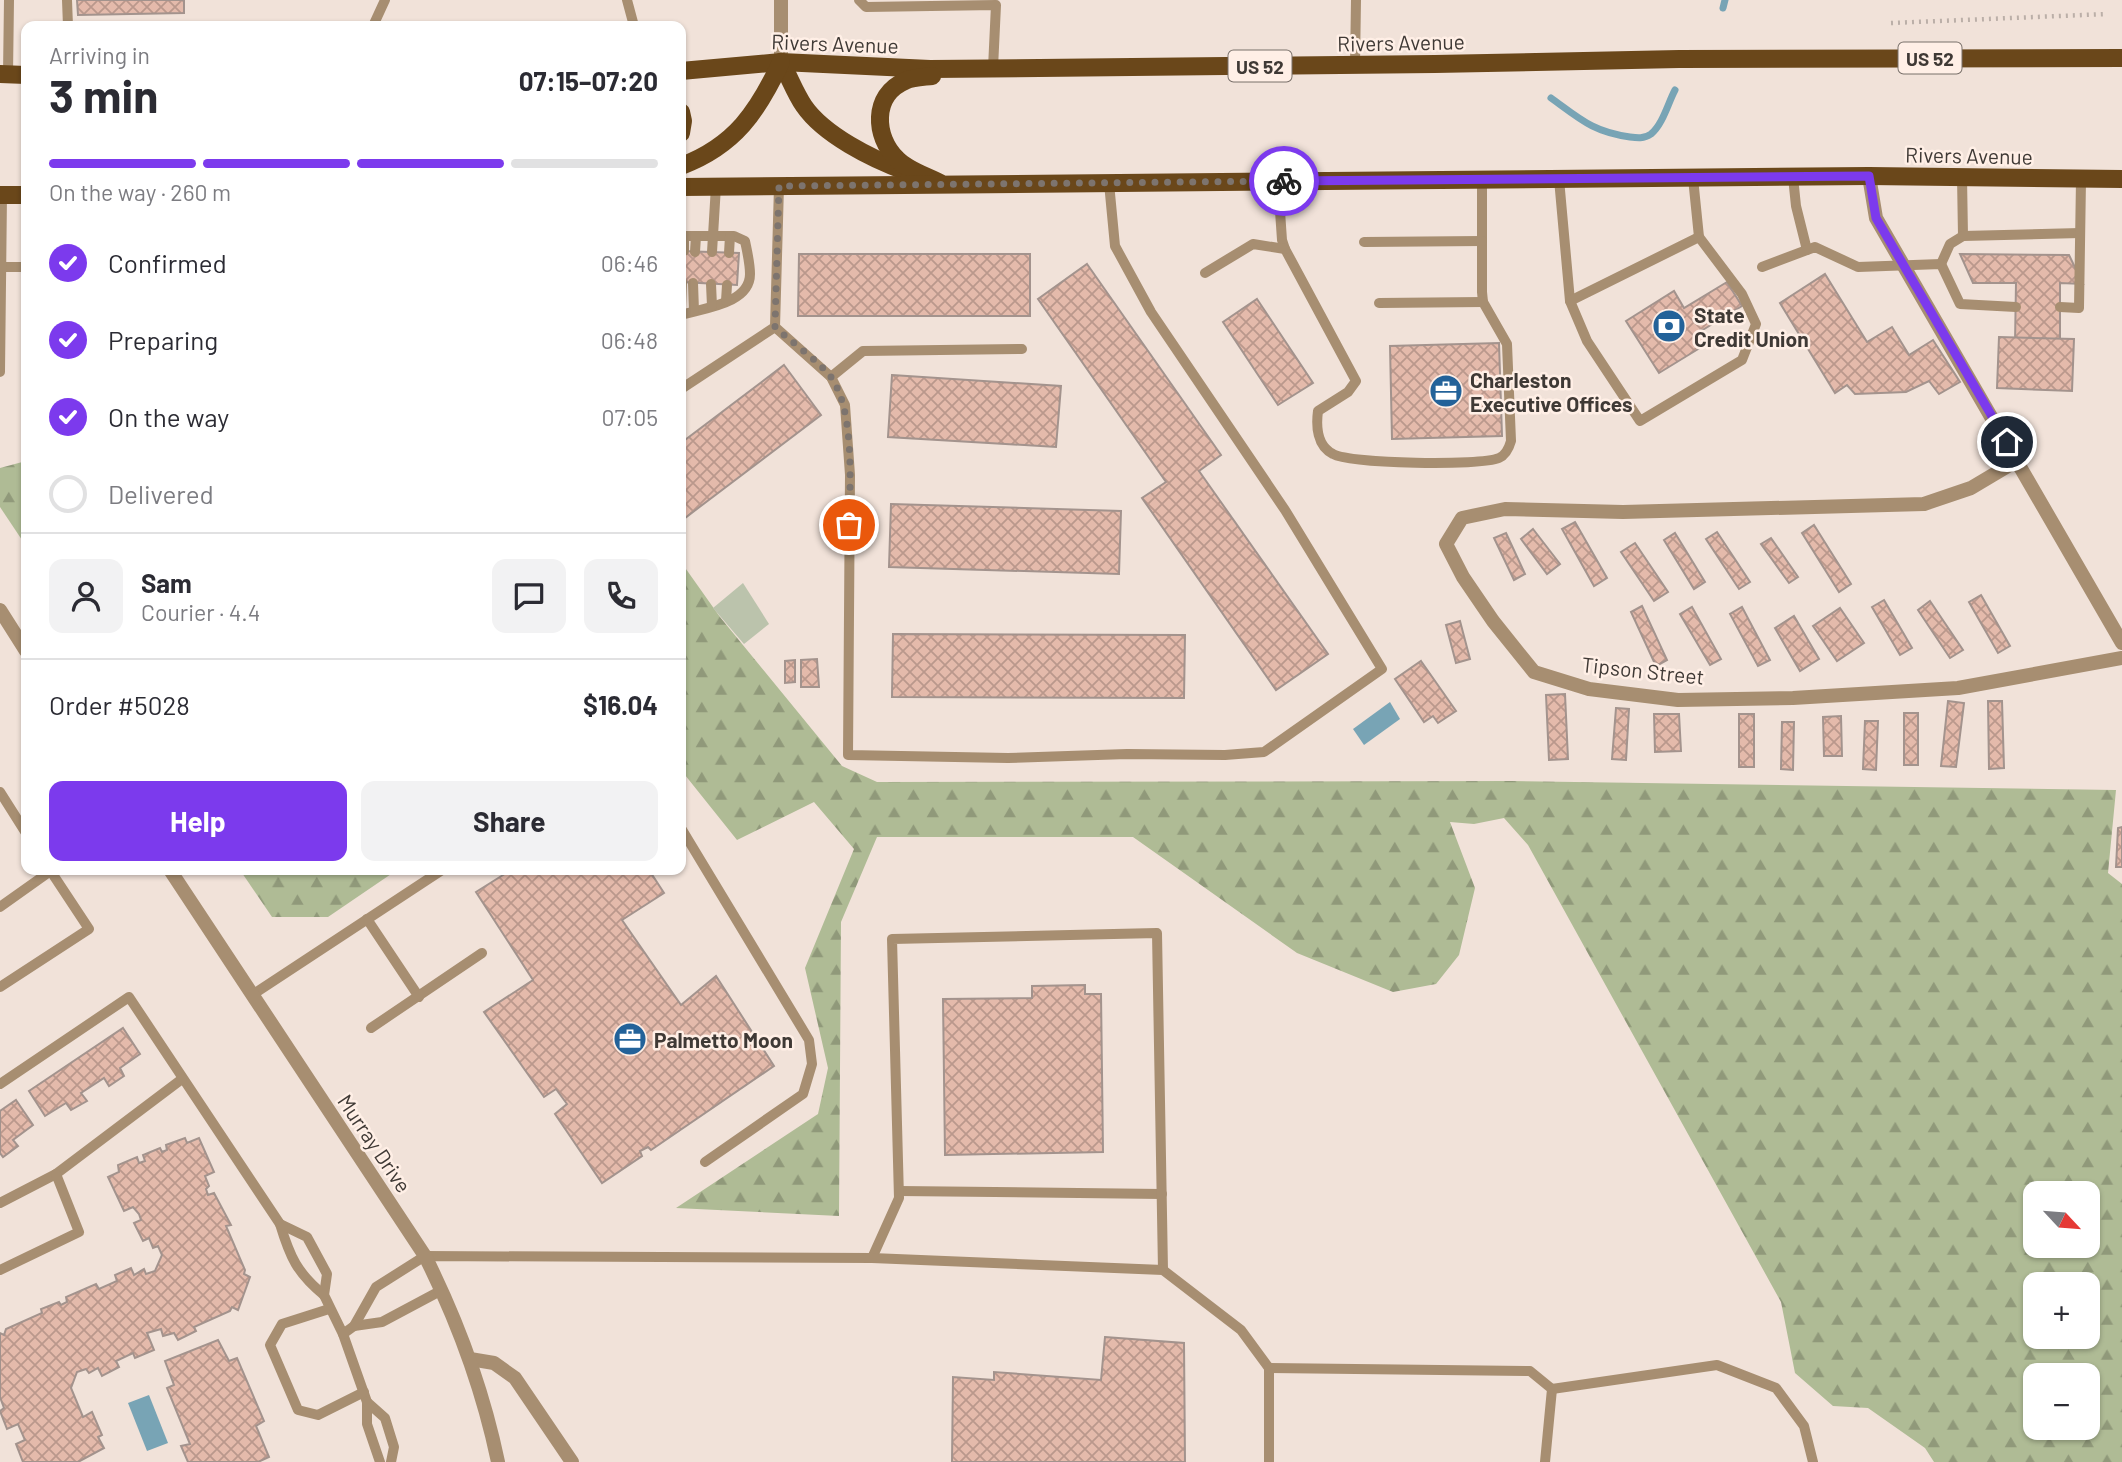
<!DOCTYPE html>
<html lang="en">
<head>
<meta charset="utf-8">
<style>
	:root { --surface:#fff; --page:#f2f2f3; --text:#2b2b33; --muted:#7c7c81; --line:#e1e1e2; --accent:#7c3aed }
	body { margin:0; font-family:Barlow,sans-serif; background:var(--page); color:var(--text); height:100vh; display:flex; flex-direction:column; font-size:26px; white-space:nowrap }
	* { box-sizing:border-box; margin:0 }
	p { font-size:23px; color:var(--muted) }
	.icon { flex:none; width:38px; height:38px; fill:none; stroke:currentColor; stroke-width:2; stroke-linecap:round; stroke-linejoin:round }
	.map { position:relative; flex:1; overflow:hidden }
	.panel { position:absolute; left:21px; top:21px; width:665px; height:854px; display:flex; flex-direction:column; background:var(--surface); border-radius:14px; box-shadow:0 2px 5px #0004 }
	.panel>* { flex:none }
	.needle { width:46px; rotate:116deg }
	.tools { position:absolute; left:2023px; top:1181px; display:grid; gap:14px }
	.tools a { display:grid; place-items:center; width:77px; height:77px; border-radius:14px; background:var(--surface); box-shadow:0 2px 5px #0004; font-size:35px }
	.pin { position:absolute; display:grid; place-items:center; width:60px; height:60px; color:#fff; margin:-30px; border:4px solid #fff; border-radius:50%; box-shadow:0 2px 7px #0007 }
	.courier { position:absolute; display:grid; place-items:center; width:70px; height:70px; margin:-35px; border:5px solid #7c3aed; border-radius:50%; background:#fff; color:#222; box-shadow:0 2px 9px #0007 }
	.headline em { font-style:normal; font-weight:700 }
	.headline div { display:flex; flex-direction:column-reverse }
	.headline { display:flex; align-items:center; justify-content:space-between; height:119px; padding:0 28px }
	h1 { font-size:46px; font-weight:700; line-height:52px }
	.bar { display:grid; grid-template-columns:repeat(4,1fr); gap:10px 7px; align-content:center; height:84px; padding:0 28px }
	.bar i { height:9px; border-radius:5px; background:var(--line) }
	.bar .current { background:var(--accent) }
	.bar p { grid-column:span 4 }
	.line { display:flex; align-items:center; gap:18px; padding:0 28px; border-top:2px solid var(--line) }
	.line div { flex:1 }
	.round { display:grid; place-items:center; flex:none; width:74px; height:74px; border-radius:14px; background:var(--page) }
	ol { padding:0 28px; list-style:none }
	li { display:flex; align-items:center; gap:21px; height:77px }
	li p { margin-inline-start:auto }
	li .icon { padding:7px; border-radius:50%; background:var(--accent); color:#fff; stroke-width:4 }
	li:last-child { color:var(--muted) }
	li i { width:38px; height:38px; border:4px solid var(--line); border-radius:50% }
	.primary-button { display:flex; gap:14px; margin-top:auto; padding:14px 28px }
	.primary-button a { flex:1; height:80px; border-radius:14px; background:var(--accent); color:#fff; font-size:28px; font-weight:700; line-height:80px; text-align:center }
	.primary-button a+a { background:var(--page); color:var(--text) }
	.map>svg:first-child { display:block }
	.forest { fill:url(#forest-firs); fill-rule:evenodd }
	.green { fill:#bbc3ac }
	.water { fill:#78a4b5 }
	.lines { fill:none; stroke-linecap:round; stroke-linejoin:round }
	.stream { stroke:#78a4b5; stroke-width:7 }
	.building { fill:url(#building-cross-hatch); stroke:#a3938d; stroke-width:2 }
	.path { stroke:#bbafa8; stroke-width:4.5; stroke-dasharray:2 5; stroke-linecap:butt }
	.service { stroke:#a78e71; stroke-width:10 }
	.minor { stroke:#a78e71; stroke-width:14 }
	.tertiary { stroke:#a78e71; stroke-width:14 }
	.primary { stroke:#6a471a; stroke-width:18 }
	.done { stroke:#7d746e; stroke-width:7; stroke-dasharray:0 12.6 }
	.route { stroke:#7c3aed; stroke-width:9 }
	.labels { text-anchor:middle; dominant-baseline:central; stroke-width:5; stroke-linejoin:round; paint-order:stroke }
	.shield { fill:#ffefe6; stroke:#79706a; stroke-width:2 }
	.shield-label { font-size:19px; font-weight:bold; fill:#3f3935 }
	.street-label { font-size:21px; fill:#3f3935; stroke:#ffefe6 }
	.poi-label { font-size:21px; font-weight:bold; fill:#3f3935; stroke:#ffefe6; text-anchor:start }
</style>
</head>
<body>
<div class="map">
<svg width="2122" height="1462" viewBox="0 0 2122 1462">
	<defs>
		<pattern id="forest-firs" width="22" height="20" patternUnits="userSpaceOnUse" patternTransform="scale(1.75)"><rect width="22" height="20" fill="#afbb95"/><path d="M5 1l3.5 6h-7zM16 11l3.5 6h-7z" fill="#90997a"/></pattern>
		<pattern id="building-cross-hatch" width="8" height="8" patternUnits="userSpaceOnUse" patternTransform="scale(1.75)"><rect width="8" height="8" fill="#e4baab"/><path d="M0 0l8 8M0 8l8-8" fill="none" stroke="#ba988c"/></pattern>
	</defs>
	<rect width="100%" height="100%" fill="#f1e2d9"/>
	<!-- forest -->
	<g class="forest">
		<path d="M26,461V546L0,507V468Z"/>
		<path d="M681,562L720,617L842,766L877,782L1511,781L2116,790L2108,873L2122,884V1462H1934L1925,1448L1868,1408L1833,1406L1795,1373L1781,1302L1528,845L1504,818L1474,824L1450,822L1475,888L1459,955L1436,984L1393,992L1297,953L1133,837H877L841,922L839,1216L676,1208L818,1114L828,1068L805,968L854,849L814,802L737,840L681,770ZM2035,1194H2088V1246H2035ZM2035,1284H2088V1337H2035ZM2035,1376H2088V1428H2035Z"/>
		<path d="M240,870H397L328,917H272Z"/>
	</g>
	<!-- green -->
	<path class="green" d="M743,583L769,624L744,644L713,608Z"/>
	<!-- water -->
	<g class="water">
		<path d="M1390,702L1400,719L1364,745L1353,729Z"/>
		<path d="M149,1395L168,1443L147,1451L128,1403Z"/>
	</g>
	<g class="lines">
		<!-- stream -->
		<g class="stream">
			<path d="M1723,8L1725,0"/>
			<path d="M1551,98C1580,119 1593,132 1630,137C1637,138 1644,139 1651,134C1663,124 1668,103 1675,90"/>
		</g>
	</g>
	<!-- building -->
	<g class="building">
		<path d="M77,0H184V13L78,15Z"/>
		<path d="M681,251L739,253L737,285L681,282Z"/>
		<path d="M799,254H1030V316H798Z"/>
		<path d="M1960,254L2069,255L2083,284L2060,283V344H2015L2016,283H1973Z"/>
		<path d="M1087,264L1221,455L1199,471L1328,654L1276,690L1142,498L1166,482L1038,299Z"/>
		<path d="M1825,274L1867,342L1892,327L1909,355L1933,340L1960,382L1939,394L1929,381L1906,392L1855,394L1847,385L1835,393L1780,303Z"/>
		<path d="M1727,282L1742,306L1701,331L1708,343L1659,373L1626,321L1674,291L1684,308Z"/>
		<path d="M1257,299L1313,383L1278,405L1223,322Z"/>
		<path d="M1999,337L2074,339L2072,391L1997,388Z"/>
		<path d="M1499,343L1502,436L1392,439L1390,346Z"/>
		<path d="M784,365L821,415L685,518L681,513V443Z"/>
		<path d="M892,375L1061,386L1056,447L888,437Z"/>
		<path d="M891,504L1121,511L1119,574L889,567Z"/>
		<path d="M1575,522L1607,578L1594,586L1562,529Z"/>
		<path d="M1814,525L1851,584L1839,592L1802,533Z"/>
		<path d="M1533,529L1560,564L1547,574L1521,539Z"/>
		<path d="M1717,532L1750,582L1739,589L1706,539Z"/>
		<path d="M1506,533L1525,574L1514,580L1494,538Z"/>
		<path d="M1675,533L1705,582L1694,589L1664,540Z"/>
		<path d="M1771,538L1798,577L1789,583L1761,544Z"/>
		<path d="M1635,543L1668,592L1654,601L1621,552Z"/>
		<path d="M1981,595L2010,646L1998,653L1969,602Z"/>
		<path d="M1884,600L1912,648L1900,655L1872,607Z"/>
		<path d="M1930,601L1963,650L1950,658L1918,610Z"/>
		<path d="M1642,606L1667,660L1656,666L1631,612Z"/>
		<path d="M1692,607L1721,659L1710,665L1680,614Z"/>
		<path d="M1742,607L1770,660L1758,666L1730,614Z"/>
		<path d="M1840,608L1864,643L1837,661L1813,626Z"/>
		<path d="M1794,616L1819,659L1800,671L1775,628Z"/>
		<path d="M1460,621L1470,659L1456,663L1446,625Z"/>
		<path d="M893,634L1185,635L1184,698L892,697Z"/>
		<path d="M817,659L819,687H801V660Z"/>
		<path d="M795,660V682L785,683V661Z"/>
		<path d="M1421,661L1456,711L1438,723L1433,716L1424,722L1395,679Z"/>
		<path d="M1565,694L1568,759L1549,760L1546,695Z"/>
		<path d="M1948,701L1964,703L1956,767L1941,766Z"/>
		<path d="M1988,701H2002L2004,768L1989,769Z"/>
		<path d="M1616,708L1629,709L1626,760L1612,759Z"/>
		<rect x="1904" y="713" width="14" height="52"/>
		<path d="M1654,714H1679L1681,751L1655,752Z"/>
		<rect x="1739" y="714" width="15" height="53"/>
		<path d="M1841,716L1842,756H1824L1823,717Z"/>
		<path d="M1865,721H1878L1876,770L1863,769Z"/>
		<path d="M1782,722H1794L1793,770L1781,769Z"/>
		<path d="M2122,827V867H2116L2118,828Z"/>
		<path d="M511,870H649L664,893L622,920L681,1005L716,976L774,1066L651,1150L648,1147L640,1151L642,1156L602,1183L555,1114L567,1104L556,1089L544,1097L484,1012L533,980L476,892Z"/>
		<path d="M1085,985V994H1101L1103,1152L945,1155L943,999L1032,998V986Z"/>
		<path d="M123,1028L140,1054L120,1068L124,1076L109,1086L104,1078L81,1093L87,1101L71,1110L66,1103L45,1116L29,1091Z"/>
		<path d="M16,1100L33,1125L13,1140L18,1146L3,1157L0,1153V1111Z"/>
		<path d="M185,1138L187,1143L199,1138L214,1172L205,1176L209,1186L206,1189L208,1195L214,1193L231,1225L226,1226L245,1270L244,1274L250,1277L238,1310L232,1307L230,1311L194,1327L196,1331L178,1340L174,1333L163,1336L161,1329L147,1333L154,1350L135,1358L133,1353L116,1361L119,1367L102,1376L98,1368L89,1373L86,1369L77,1372L71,1388L83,1417L92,1412L102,1435L98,1437L104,1448L78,1462H23L16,1444L25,1440L18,1424L7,1429L0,1411L4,1408L0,1397V1333L4,1335L6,1329L42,1313L41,1309L59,1302L61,1305L67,1302L66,1297L96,1284L99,1289L117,1281L115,1275L131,1268L134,1275L144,1269L146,1274L155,1271L162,1255L158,1246L153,1248L149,1238L143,1241L134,1223L141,1220L139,1214L133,1207L124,1211L108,1177L119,1172L118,1165L137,1157L139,1163L145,1161L143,1155L160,1148L162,1152L167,1150L166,1145Z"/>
		<path d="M1105,1337L1184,1343L1185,1462H952L953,1377L994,1380V1372L1101,1380Z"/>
		<path d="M218,1340L229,1361L237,1358L264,1421L256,1426L269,1457L258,1462H188L181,1446L190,1444L167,1388L174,1385L165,1361Z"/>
	</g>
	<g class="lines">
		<!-- path -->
		<path class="path" d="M1891,23L2107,14"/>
		<!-- service -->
		<g class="service">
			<path d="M67,0L68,26"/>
			<path d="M627,0L634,26"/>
			<path d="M859,0L866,7L996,5L993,68"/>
			<path d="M373,26L385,0"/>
			<path d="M1355,65L1356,0"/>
			<path d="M8,74L9,0"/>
			<path d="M1793,177L1796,206L1807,250"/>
			<path d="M1962,177L1963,236"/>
			<path d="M1559,179L1570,301L1587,341L1640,421L1742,360L1756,324L1742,294L1699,237L1693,178"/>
			<path d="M1278,182L1282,240L1285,249L1356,381L1348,392L1318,411C1316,426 1317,446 1333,454C1351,464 1480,466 1499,458C1506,455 1509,448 1511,441L1507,344L1483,302L1482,292V180"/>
			<path d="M681,236H734L745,241C747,251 750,263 750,274C750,304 703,308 681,315"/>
			<path d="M1364,242L1482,241"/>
			<path d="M684,251V236"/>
			<path d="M695,252L696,236"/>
			<path d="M712,252L716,186"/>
			<path d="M729,253L730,236"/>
			<path d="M1941,264L1950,244L1963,236L2080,233"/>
			<path d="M1,267H26"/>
			<path d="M1762,267L1815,247L1858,267L1941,264L1960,304L2016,307"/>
			<path d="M1205,273L1253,244L1285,249"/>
			<path d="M693,283L694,311"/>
			<path d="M711,284L712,306"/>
			<path d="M726,301L727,285"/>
			<path d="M1570,301L1699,237"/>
			<path d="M1379,303L1483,302"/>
			<path d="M2060,307L2079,308L2081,180"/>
			<path d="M681,308L682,282"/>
			<path d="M775,327L779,186"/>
			<path d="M0,372L2,195"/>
			<path d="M831,377L863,351L1022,349"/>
			<path d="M681,389L775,327L831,377L845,405L850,475L848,755L1008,758L1127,754L1225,755L1264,752L1382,669L1285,510L1151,312L1115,246L1109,183"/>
			<path d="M0,792L26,833"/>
			<path d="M681,828L809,1040L812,1064L803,1094L705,1162"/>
			<path d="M0,907L52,870"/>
			<path d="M367,919L419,997"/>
			<path d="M0,987L89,929L50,870"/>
			<path d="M252,995L442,870"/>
			<path d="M371,1028L482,953"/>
			<path d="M0,1084L129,997L280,1224C290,1257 297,1273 324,1295"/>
			<path d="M899,1191L1162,1194"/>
			<path d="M0,1203L56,1174L182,1079"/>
			<path d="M280,1224L307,1237L327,1274L324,1295L343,1334L367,1402V1424L380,1462"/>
			<path d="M872,1258L899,1198L892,939L1157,933L1163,1270"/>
			<path d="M0,1270L79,1232L56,1174"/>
			<path d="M329,1309L282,1324L270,1345L298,1410L318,1415L364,1392"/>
			<path d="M354,1326L382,1322L442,1290"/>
			<path d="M343,1334L354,1326L376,1287L425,1256L872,1258L1163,1270L1241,1330L1269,1368V1462"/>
			<path d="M1269,1368L1530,1371L1552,1389L1545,1462"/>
			<path d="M1552,1389L1717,1365L1776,1388L1804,1426L1813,1462"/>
			<path d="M367,1402L385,1418L394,1447L391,1462"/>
		</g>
		<!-- minor -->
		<g class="minor">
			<path d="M1869,176L1876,218L2122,643"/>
			<path d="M2018,460L1971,488L1924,504L1623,512L1505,509L1462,518L1446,544L1463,577L1493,621L1534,672L1589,689L1678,700L1793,698L1958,688L2122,658"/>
			<path d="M470,1359L494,1363L515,1378L572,1462"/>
		</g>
		<!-- tertiary -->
		<g class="tertiary">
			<path d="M781,62V0"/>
			<path d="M0,610L26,651"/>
			<path d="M170,870L425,1256C458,1322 483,1390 498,1462"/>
		</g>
		<!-- primary -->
		<g class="primary">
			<path d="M781,62C789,76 795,93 804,106C824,135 872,159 905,171"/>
			<path d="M681,71L781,62L930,69L1435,64L1679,59L2122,58"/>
			<path d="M0,74L26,75"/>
			<path d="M932,76C924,77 912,77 905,81C872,95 874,137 897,159C907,170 927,176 940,183"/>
			<path d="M681,112L683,121L681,133"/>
			<path d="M681,166C735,146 758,111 781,62"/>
			<path d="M681,187L1869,176L2122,179"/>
			<path d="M0,195H26"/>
		</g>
	</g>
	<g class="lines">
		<!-- done -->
		<path class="done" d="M849,525C850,485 855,411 831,377C819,361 790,341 775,327L779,186L1284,181"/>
		<!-- route -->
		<path class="route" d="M1284,181L1869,176L1876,218L2007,442"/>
	</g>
	<!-- icons -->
	<defs>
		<symbol id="bank-disc" viewBox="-11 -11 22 22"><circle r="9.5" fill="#236299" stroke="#ffefe6"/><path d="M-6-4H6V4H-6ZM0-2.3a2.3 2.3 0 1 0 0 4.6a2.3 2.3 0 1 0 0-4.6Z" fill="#fff"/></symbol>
		<symbol id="office-disc" viewBox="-11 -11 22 22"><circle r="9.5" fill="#236299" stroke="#ffefe6"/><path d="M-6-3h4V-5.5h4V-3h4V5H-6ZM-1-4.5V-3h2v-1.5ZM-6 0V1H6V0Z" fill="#fff"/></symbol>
	</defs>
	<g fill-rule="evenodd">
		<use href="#bank-disc" x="1650" y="307" width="38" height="38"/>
		<use href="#office-disc" x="1427" y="372" width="38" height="38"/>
		<use href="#office-disc" x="611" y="1020" width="38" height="38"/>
	</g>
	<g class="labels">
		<!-- shield labels -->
		<g class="shield">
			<rect x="1898.5" y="42.5" width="63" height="31" rx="5"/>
			<rect x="1228.5" y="50.5" width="63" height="31" rx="5"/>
		</g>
		<g class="shield-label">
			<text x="1930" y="58">US 52</text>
			<text x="1260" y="66">US 52</text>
		</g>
		<!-- street labels -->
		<g class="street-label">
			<text transform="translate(1401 42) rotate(-1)">Rivers Avenue</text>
			<text transform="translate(835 43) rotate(2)">Rivers Avenue</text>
			<text transform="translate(1969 155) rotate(1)">Rivers Avenue</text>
			<text transform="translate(1643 670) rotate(6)">Tipson Street</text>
			<text transform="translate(375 1143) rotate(56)">Murray Drive</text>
		</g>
		<!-- poi labels -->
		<g class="poi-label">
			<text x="1694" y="314">State<tspan x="1694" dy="24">Credit Union</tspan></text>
			<text x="1470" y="379">Charleston<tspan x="1470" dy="24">Executive Offices</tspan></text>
			<text x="654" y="1039">Palmetto Moon</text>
		</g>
	</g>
</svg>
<div class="tools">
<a><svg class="needle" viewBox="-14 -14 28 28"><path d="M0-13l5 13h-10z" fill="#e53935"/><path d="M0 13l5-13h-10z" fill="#7c7c81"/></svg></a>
<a>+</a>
<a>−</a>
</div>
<div class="pin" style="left:849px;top:525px;background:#ea580c"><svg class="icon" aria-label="bag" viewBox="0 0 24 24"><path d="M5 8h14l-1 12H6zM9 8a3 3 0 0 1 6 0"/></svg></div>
<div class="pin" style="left:2007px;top:442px;background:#1f2937"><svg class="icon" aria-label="home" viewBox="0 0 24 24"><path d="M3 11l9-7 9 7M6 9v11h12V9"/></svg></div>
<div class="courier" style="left:1284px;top:181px"><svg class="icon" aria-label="bike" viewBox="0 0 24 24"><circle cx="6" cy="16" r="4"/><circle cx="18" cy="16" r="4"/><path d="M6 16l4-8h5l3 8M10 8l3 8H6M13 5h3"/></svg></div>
<section class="panel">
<div class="headline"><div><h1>3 min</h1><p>Arriving in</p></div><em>07:15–07:20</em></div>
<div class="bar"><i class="current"></i><i class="current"></i><i class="current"></i><i></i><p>On the way · 260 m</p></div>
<ol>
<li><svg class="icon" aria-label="check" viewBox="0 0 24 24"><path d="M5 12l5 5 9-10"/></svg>Confirmed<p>06:46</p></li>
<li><svg class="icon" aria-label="check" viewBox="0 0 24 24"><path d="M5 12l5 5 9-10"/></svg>Preparing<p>06:48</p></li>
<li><svg class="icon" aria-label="check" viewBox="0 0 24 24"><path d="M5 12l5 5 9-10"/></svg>On the way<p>07:05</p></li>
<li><i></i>Delivered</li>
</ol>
<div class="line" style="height:126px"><a class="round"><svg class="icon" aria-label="person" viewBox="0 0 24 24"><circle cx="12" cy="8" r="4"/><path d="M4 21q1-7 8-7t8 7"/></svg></a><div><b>Sam</b><p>Courier · 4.4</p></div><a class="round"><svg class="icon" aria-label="chat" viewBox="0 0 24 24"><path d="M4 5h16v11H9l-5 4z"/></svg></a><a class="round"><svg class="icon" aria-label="phone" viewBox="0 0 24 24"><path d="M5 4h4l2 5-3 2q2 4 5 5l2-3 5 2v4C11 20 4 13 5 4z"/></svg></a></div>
<div class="line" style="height:91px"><div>Order #5028</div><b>$16.04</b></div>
<div class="primary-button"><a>Help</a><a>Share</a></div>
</section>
</div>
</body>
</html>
